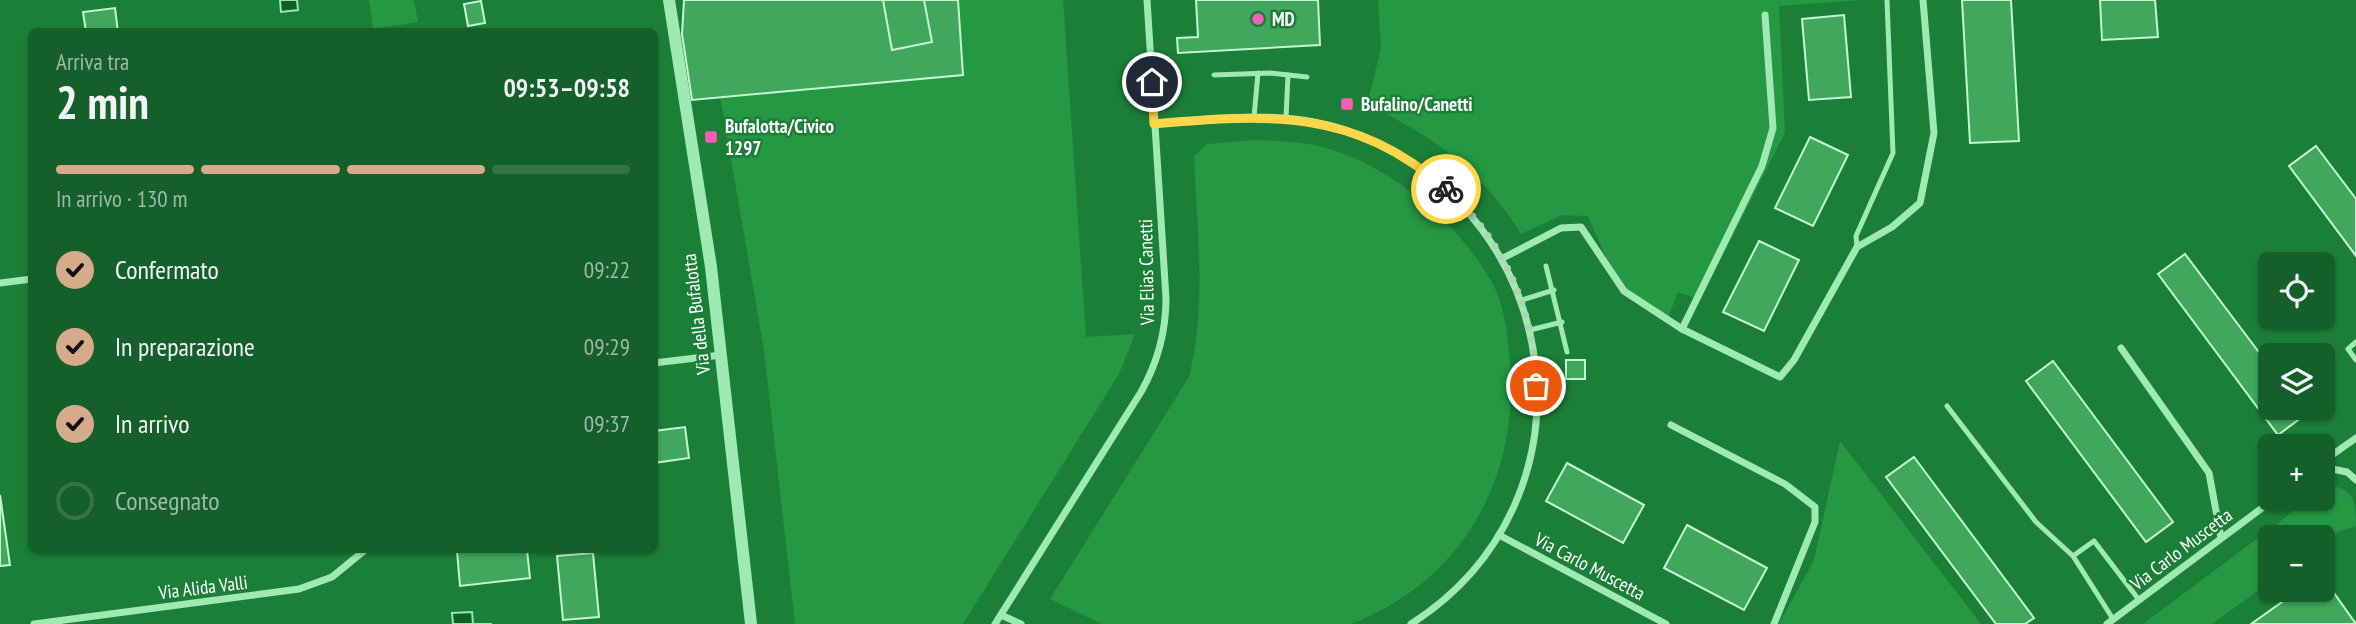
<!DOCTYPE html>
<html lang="it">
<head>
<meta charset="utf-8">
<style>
	:root { --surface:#155f2a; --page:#226836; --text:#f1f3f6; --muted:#9dbba8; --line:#347447; --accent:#d6ab8b }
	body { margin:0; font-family:"PT Sans Narrow",sans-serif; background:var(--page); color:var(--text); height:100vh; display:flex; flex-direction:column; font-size:26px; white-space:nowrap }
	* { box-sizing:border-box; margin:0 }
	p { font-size:23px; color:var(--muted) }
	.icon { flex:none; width:38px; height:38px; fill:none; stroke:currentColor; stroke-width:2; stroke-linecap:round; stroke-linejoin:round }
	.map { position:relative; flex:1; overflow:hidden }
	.sheet { position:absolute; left:28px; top:28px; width:630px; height:525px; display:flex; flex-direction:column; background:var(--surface); border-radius:10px; box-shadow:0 2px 5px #0004 }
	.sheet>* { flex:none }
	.tools { position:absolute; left:2258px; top:252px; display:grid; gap:14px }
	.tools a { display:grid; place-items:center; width:77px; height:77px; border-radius:10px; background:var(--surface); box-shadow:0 2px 5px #0004; font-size:35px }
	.pin { position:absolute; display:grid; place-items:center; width:60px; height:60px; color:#fff; margin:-30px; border:4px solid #fff; border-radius:50%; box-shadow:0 2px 7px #0007 }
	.courier { position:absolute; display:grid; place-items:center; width:70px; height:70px; margin:-35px; border:5px solid #ffd54a; border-radius:50%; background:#fff; color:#222; box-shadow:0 2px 9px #0007 }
	.overview em { font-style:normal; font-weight:700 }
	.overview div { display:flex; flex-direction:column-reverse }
	.overview { display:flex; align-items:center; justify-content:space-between; height:119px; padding:0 28px }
	h1 { font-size:46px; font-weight:700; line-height:52px }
	.bar { display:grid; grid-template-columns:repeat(4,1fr); gap:10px 7px; align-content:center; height:84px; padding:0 28px }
	.bar i { height:9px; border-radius:5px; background:var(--line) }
	.bar .active { background:var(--accent) }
	.bar p { grid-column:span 4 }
	ol { padding:0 28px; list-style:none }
	li { display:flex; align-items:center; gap:21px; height:77px }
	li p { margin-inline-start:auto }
	li .icon { padding:7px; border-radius:50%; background:var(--accent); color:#111; stroke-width:4 }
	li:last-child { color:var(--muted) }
	li i { width:38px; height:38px; border:4px solid var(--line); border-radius:50% }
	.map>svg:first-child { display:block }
	.green { fill:#259844 }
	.water { fill:#125e28; stroke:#92eba8; stroke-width:2 }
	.building { fill:#40a75c; stroke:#c3f7d1; stroke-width:2 }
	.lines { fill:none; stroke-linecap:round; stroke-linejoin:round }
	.service { stroke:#9fe9b3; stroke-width:5 }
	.minor { stroke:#9fe9b3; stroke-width:7 }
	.tertiary { stroke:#9fe9b3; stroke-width:12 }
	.done { stroke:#b0d2b9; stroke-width:7; stroke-dasharray:0 12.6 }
	.route { stroke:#ffd54a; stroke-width:9 }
	.poi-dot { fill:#fa5cb7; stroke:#1c7f38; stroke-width:2.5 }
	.labels { text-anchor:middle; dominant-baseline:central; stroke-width:5; stroke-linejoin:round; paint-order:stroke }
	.poi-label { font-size:19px; font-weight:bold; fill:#fff; stroke:#1c7f38; text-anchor:start }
	.street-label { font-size:19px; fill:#fff; stroke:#1c7f38 }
</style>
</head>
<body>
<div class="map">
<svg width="2356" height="624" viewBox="0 0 2356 624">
	<rect width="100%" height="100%" fill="#1c7f38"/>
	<!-- green -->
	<g class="green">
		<path d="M369,0H414L418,22L373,29Z"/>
		<path d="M958,0H1063L1086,337L1135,334L1119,374L963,624H795L764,350L720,95L963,75Z"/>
		<path d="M1378,0H1862L1779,6L1785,133L1700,300L1678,292L1668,318L1619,287L1588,216L1562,215L1521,234C1484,173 1432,134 1367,105L1381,48Z"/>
		<path d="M1256,140C1274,141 1292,141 1309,144C1380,156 1457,220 1491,281C1505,306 1508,336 1510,363C1519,480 1462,581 1351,624H1102L1050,599L1189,377C1207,305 1197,230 1194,156L1207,144Z"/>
		<path d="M1840,441L1981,624H1779L1814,560Z"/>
		<path d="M2332,486C2356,490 2356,506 2356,526L2338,532L2322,544V537H2270V582L2212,624H2143L2310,499H2322V489Z"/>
	</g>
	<!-- water -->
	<g class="water">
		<path d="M280,0H297L298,10L281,12Z"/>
		<path d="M472,612L473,624H492H453L452,613Z"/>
	</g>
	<!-- building -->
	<g class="building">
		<path d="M684,0H958L963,75L692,100L682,34Z"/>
		<path d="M883,0H924L932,42L892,50Z"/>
		<path d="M1196,0H1318L1320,45L1178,53L1177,38L1198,37Z"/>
		<path d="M1962,0H2011L2019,141L1970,143Z"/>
		<path d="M2100,0H2155L2158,37L2102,40Z"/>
		<path d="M481,1L485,23L468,26L464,4Z"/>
		<path d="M115,8L118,32H86L83,12Z"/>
		<path d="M1844,15L1851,97L1809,100L1802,19Z"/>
		<path d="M1810,137L1848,155L1813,226L1775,208Z"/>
		<path d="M2316,146L2356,199V256L2289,166Z"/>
		<path d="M1759,241L1799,260L1764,331L1723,312Z"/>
		<path d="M2185,254L2270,367V408H2300L2305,415L2278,435L2158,274Z"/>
		<rect x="1566" y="360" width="19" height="19"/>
		<path d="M2053,361L2173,522L2146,542L2026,381Z"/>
		<path d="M685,427L689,458L654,463V431Z"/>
		<path d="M1914,457L2034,618L2025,624H1996L1886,477Z"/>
		<path d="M1567,463L1644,505L1623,543L1546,501Z"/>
		<path d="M0,495L10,565L0,566Z"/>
		<path d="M1687,525L1767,568L1744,610L1664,568Z"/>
		<path d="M477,550H527L530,578L460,586L457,551Z"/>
		<path d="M593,553L599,617L563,620L557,556Z"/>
		<path d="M2322,576L2356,624H2251L2299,590H2322Z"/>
	</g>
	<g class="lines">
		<!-- service -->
		<g class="service">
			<path d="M1214,75L1270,73L1307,77"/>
			<path d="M1254,117L1258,73"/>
			<path d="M1286,118L1288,75"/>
			<path d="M1857,247L1856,236L1893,153L1887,0"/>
			<path d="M1546,266L1567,352"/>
			<path d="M1522,300L1554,290"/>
			<path d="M1530,330L1562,322"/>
			<path d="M2356,342L2348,349L2356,360"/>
			<path d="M1947,406L2036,522L2073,556"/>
			<path d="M2113,619L2073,556L2094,541L2139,600"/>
		</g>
		<!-- minor -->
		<g class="minor">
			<path d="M1154,124C1223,118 1293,108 1358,135C1567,218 1604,501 1411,624"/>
			<path d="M1503,258L1561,228L1581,227L1624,291L1682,329L1780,377L1794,360L1857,247L1892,227L1920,203L1934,133L1923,0"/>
			<path d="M0,283L32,279"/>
			<path d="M1682,329L1762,166L1773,128L1765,15"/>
			<path d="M2121,348L2209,473L2221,538"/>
			<path d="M654,363L721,355"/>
			<path d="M1671,425L1785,484L1815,507V522L1774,624"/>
			<path d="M2322,462L2356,438"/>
			<path d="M2322,467L2347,472L2356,480"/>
			<path d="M1499,535L1666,624"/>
			<path d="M1001,615L1021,624"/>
			<path d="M34,624L299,589L332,577L365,550"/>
			<path d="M995,624L1141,392C1158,362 1166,332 1166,298L1147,0"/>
			<path d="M2107,624L2274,499"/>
		</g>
		<!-- tertiary -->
		<path class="tertiary" d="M669,0L711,267L751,624"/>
	</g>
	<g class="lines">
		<!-- done -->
		<path class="done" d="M1446,189C1504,240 1534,309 1536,386"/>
		<!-- route -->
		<path class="route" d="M1152,82L1154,124C1268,114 1354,108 1446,189"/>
	</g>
	<!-- markers -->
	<g class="poi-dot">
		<circle cx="1258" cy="19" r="7"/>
		<rect x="1340" y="97" width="14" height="14" rx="3.5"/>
		<rect x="704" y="130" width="14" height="14" rx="3.5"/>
	</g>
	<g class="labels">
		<!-- poi labels -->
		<g class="poi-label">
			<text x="1272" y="19">MD</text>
			<text x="1361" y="104">Bufalino/Canetti</text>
			<text x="725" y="126">Bufalotta/Civico<tspan x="725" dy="22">1297</tspan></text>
		</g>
		<!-- street labels -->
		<g class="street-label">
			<text transform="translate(1146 272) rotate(-91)">Via Elias Canetti</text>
			<text transform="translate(696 314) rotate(-97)">Via della Bufalotta</text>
			<text transform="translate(2181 549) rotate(-37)">Via Carlo Muscetta</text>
			<text transform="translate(1590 566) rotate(28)">Via Carlo Muscetta</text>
			<text transform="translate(203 587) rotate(-7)">Via Alida Valli</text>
		</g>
	</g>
</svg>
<div class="tools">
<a><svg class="icon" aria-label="locate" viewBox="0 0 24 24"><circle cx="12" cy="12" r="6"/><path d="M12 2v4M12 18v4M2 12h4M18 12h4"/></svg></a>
<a><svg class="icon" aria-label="layers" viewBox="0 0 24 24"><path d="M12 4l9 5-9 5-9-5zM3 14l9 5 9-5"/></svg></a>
<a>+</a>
<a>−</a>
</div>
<div class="pin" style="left:1536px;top:386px;background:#ea580c"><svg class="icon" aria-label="bag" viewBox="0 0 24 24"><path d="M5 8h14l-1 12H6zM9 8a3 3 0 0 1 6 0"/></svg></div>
<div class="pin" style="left:1152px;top:82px;background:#1f2937"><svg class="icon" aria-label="home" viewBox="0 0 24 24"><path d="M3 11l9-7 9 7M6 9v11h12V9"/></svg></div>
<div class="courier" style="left:1446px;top:189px"><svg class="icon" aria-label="bike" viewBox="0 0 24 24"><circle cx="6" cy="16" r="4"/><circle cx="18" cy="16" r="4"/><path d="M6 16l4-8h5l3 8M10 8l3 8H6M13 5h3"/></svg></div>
<section class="sheet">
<div class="overview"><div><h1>2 min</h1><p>Arriva tra</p></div><em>09:53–09:58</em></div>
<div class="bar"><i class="active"></i><i class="active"></i><i class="active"></i><i></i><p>In arrivo · 130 m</p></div>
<ol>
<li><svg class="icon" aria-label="check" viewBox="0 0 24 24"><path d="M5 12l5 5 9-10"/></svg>Confermato<p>09:22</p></li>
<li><svg class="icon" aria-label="check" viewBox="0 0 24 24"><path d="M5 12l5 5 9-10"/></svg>In preparazione<p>09:29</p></li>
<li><svg class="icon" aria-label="check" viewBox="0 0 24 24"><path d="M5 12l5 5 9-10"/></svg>In arrivo<p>09:37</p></li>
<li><i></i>Consegnato</li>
</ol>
</section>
</div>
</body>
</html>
